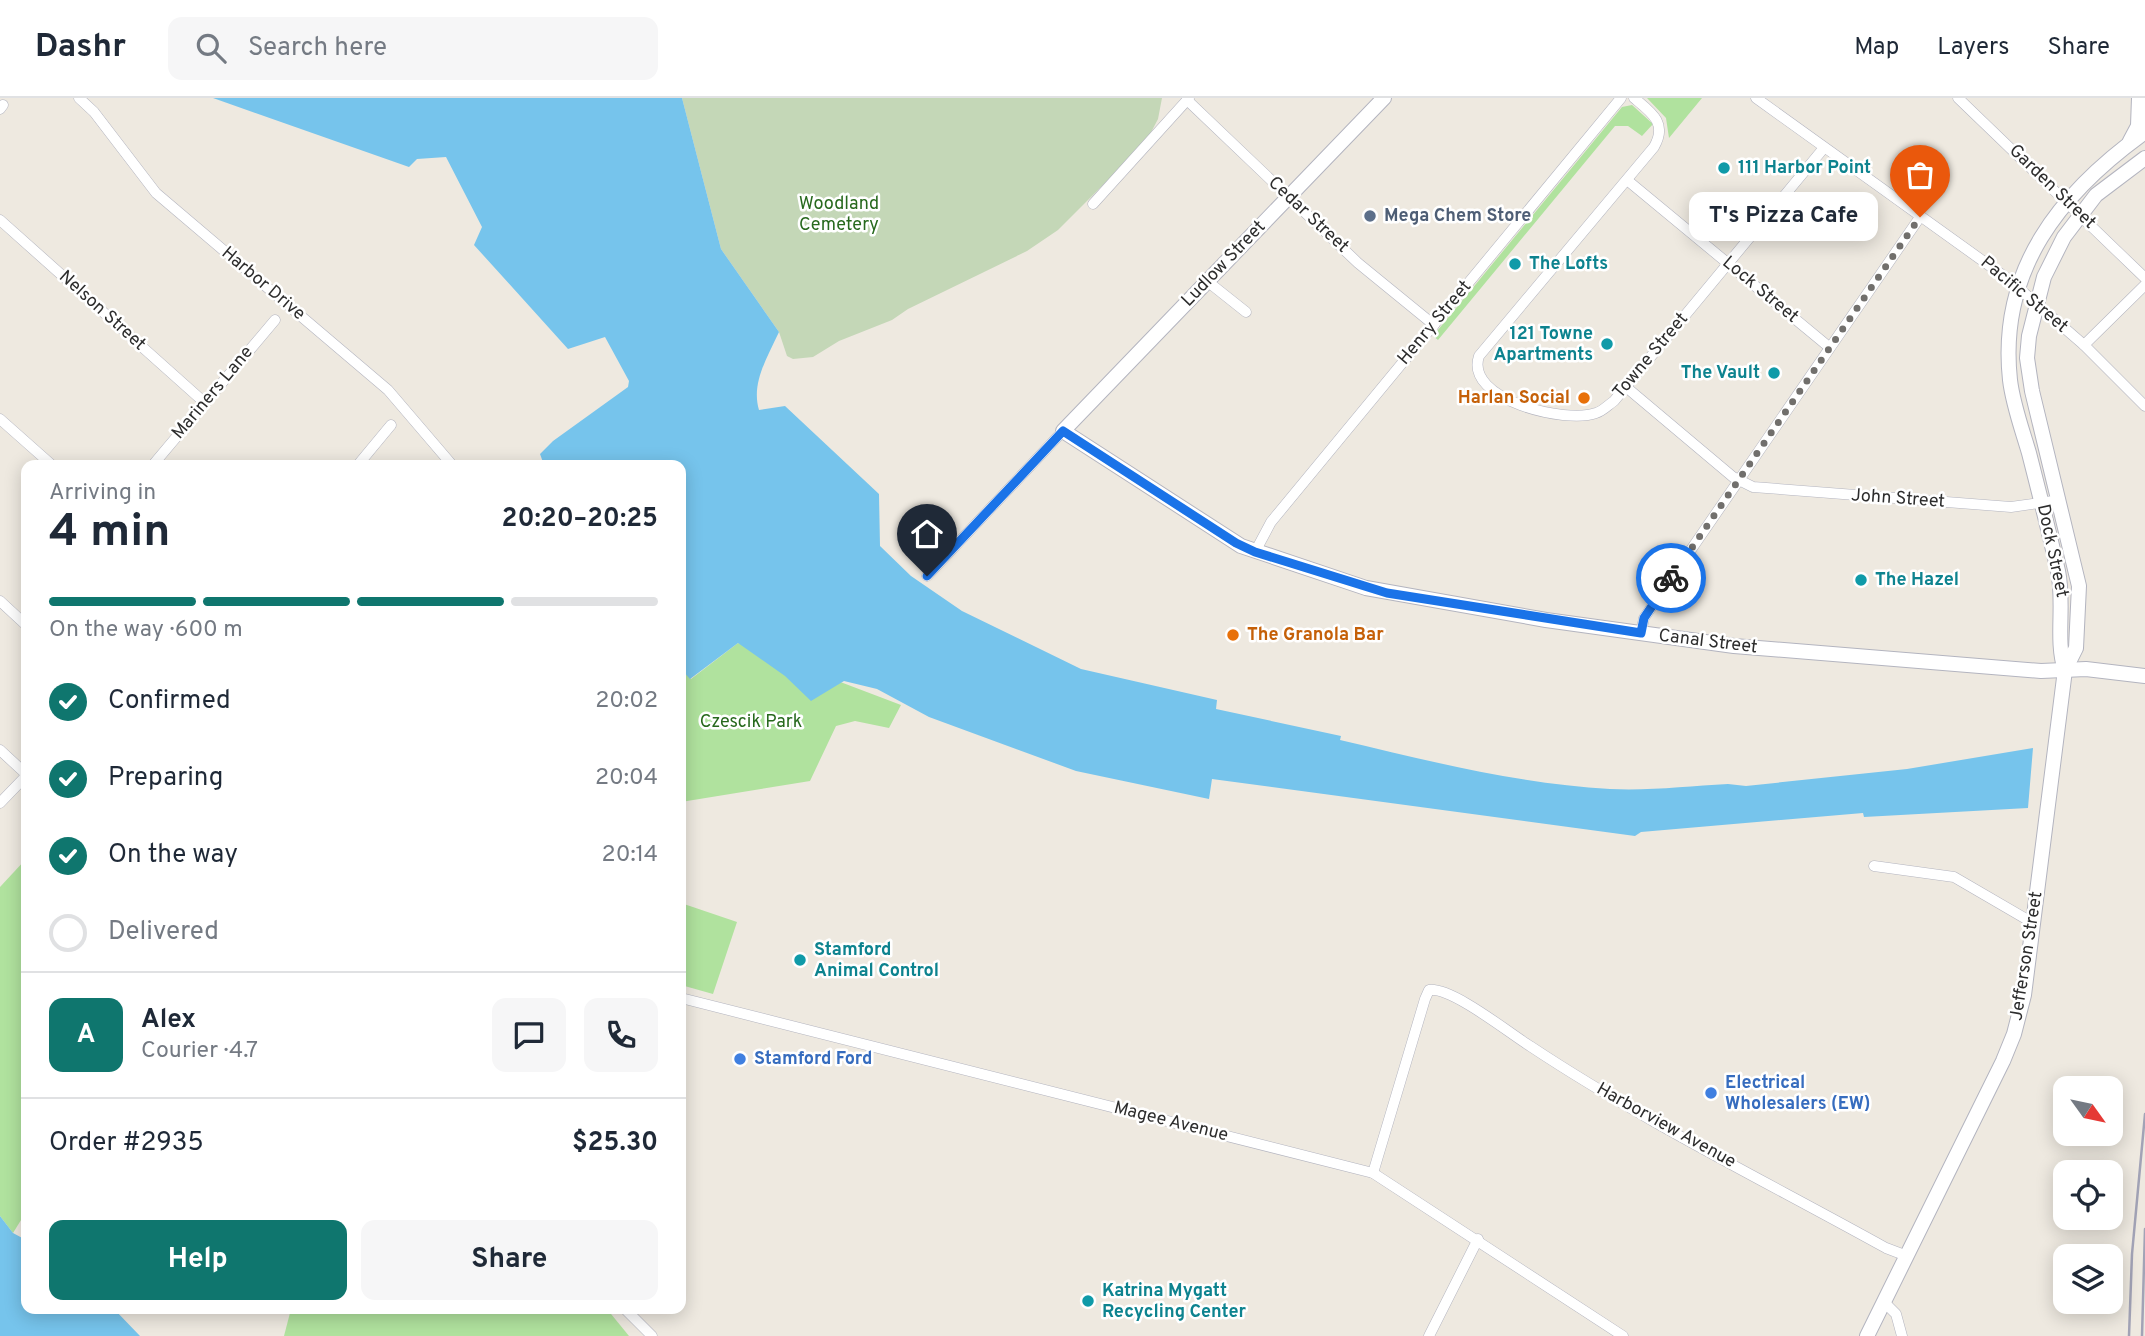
<!DOCTYPE html>
<html lang="en">
<head>
<meta charset="utf-8">
<style>
	:root { --surface:#fff; --page:#f6f6f7; --text:#1f2937; --muted:#747a83; --line:#e0e1e3; --accent:#0f766e }
	body { margin:0; font-family:Overpass,sans-serif; background:var(--page); color:var(--text); height:100vh; display:flex; flex-direction:column; font-size:26px; white-space:nowrap }
	* { box-sizing:border-box; margin:0 }
	p { font-size:23px; color:var(--muted) }
	.icon { flex:none; width:38px; height:38px; fill:none; stroke:currentColor; stroke-width:2; stroke-linecap:round; stroke-linejoin:round }
	.map { position:relative; flex:1; overflow:hidden }
	.sheet { position:absolute; left:21px; top:362px; width:665px; height:854px; display:flex; flex-direction:column; background:var(--surface); border-radius:14px; box-shadow:0 4px 18px #0003 }
	.sheet>* { flex:none }
	.needle { width:46px; rotate:123deg }
	.fabs { position:absolute; left:2053px; top:978px; display:grid; gap:14px }
	.fabs a { display:grid; place-items:center; width:70px; height:70px; border-radius:14px; background:var(--surface); box-shadow:0 4px 18px #0003; font-size:35px }
	.pin { position:absolute; display:grid; place-items:center; width:60px; height:60px; color:#fff; margin:-72px -30px; border-radius:50% 50% 50% 0; rotate:-45deg; box-shadow:0 0 7px #0007 }
	.pin .icon { rotate:45deg }
	.courier { position:absolute; display:grid; place-items:center; width:70px; height:70px; margin:-35px; border:5px solid #1a73e8; border-radius:50%; background:#fff; color:#222; box-shadow:0 2px 9px #0007 }
	.bubble { position:absolute; height:49px; border-radius:14px; background:var(--surface); box-shadow:0 4px 18px #0003; font-size:23px; font-weight:700; line-height:49px; text-align:center }
	.headline em { font-style:normal; font-weight:700 }
	.headline div { display:flex; flex-direction:column-reverse }
	.headline { display:flex; align-items:center; justify-content:space-between; height:119px; padding:0 28px }
	h1 { font-size:46px; font-weight:700; line-height:52px }
	.bar { display:grid; grid-template-columns:repeat(4,1fr); gap:10px 7px; align-content:center; height:84px; padding:0 28px }
	.bar i { height:9px; border-radius:5px; background:var(--line) }
	.bar .active { background:var(--accent) }
	.bar p { grid-column:span 4 }
	.line { display:flex; align-items:center; gap:18px; padding:0 28px; border-top:2px solid var(--line) }
	.line div { flex:1 }
	.round { display:grid; place-items:center; flex:none; width:74px; height:74px; border-radius:14px; background:var(--page) }
	ol { padding:0 28px; list-style:none }
	li { display:flex; align-items:center; gap:21px; height:77px }
	li p { margin-inline-start:auto }
	li .icon { padding:7px; border-radius:50%; background:var(--accent); color:#fff; stroke-width:4 }
	li:last-child { color:var(--muted) }
	li i { width:38px; height:38px; border:4px solid var(--line); border-radius:50% }
	.primary-button { display:flex; gap:14px; margin-top:auto; padding:14px 28px }
	.primary-button a { flex:1; height:80px; border-radius:14px; background:var(--accent); color:#fff; font-size:28px; font-weight:700; line-height:80px; text-align:center }
	.primary-button a+a { background:var(--page); color:var(--text) }
	header { display:flex; align-items:center; gap:42px; box-sizing:border-box; height:98px; padding:0 35px; background:var(--surface); border-bottom:2px solid var(--line) }
	header strong { font-size:33px }
	nav { display:flex; gap:38px; margin-inline-start:auto; font-size:24px }
	.search { width:490px; height:63px; background:var(--page); display:flex; align-items:center; gap:18px; box-sizing:border-box; padding:0 24px; border-radius:14px; color:var(--muted); font-size:26px }
	.map>svg:first-child { display:block }
	.green { fill:#b0e29e }
	.cemetery { fill:#c4d7b7 }
	.water { fill:#76c4ec }
	.lines { fill:none; stroke-linecap:round; stroke-linejoin:round }
	.street-casing { stroke:#b3b4bf; stroke-width:11 }
	.secondary-casing { stroke:#b3b4bf; stroke-width:16 }
	.street { stroke:#fff; stroke-width:10 }
	.secondary { stroke:#fff; stroke-width:14 }
	.rail { stroke:#a2a3b6; stroke-width:2.5 }
	.done { stroke:#716f6c; stroke-width:7; stroke-dasharray:0 12.6 }
	.route { stroke:#1a73e8; stroke-width:9 }
	.culture-dot { fill:#0f9aa8; stroke:#fff; stroke-width:2.5 }
	.service-dot { fill:#5c6f8a; stroke:#fff; stroke-width:2.5 }
	.food-dot { fill:#e8710a; stroke:#fff; stroke-width:2.5 }
	.shop-dot { fill:#3f7fe0; stroke:#fff; stroke-width:2.5 }
	.labels { text-anchor:middle; dominant-baseline:central; stroke-width:5; stroke-linejoin:round; paint-order:stroke }
	.culture-label { font-size:18px; font-weight:bold; fill:#0d838f; stroke:#fff; text-anchor:start }
	.street-label { font-size:18px; fill:#2d2d2d; stroke:#fff }
	.park-label { font-size:18px; fill:#27691d; stroke:#fff }
	.service-label { font-size:18px; font-weight:bold; fill:#4e5e75; stroke:#fff; text-anchor:start }
	.food-label { font-size:18px; font-weight:bold; fill:#c56008; stroke:#fff; text-anchor:end }
	.shop-label { font-size:18px; font-weight:bold; fill:#366cbe; stroke:#fff; text-anchor:start }
</style>
</head>
<body>
<header>
<strong>Dashr</strong>
<div class="search"><svg class="icon" aria-label="search" viewBox="0 0 24 24"><circle cx="10" cy="10" r="6"/><path d="M15 15l6 6"/></svg>Search here</div>
<nav><a>Map</a><a>Layers</a><a>Share</a></nav>
</header>
<div class="map">
<svg width="2145" height="1238" viewBox="0 0 2145 1238">
	<rect width="100%" height="100%" fill="#eee9e0"/>
	<!-- green -->
	<g class="green">
		<path d="M1647,0H1702L1669,40L1666,20Z"/>
		<path d="M1632,7L1653,26L1642,38L1628,28H1615L1438,242L1433,238L1622,9Z"/>
		<path d="M738,545L901,607L889,630L855,623L836,628L810,683L681,704V571L691,581Z"/>
		<path d="M26,761V1114L13,1135L0,1118V789Z"/>
		<path d="M681,805L737,824L713,896L681,887Z"/>
		<path d="M291,1211H607L629,1238H284Z"/>
	</g>
	<!-- cemetery -->
	<path class="cemetery" d="M682,0H1162L1158,21L1146,44L1058,132L1027,153L908,211L892,222L839,243L813,259L793,261L787,258L779,234L721,151Z"/>
	<!-- water -->
	<g class="water">
		<path d="M213,0H682L721,151L779,234C767,260 751,285 759,312L785,308L879,396L880,448L911,478L962,513L1081,571L1217,602L1216,611L1341,638L1340,642C1429,663 1519,686 1610,691C1649,693 1689,688 1728,686L1746,688L1907,671L2033,650L2028,710L1864,719L1863,715L1641,734L1635,738L1212,681L1209,701L1076,673L929,619L877,591L844,583L811,603L785,578L738,545L690,581L681,571V368L544,367L540,356L553,343L628,289L629,283L605,239L568,251L474,147L482,129L446,59L417,61L409,69Z"/>
		<path d="M0,1118L13,1135L26,1142V1211H114L140,1238H0Z"/>
	</g>
	<g class="lines">
		<defs>
			<g id="street">
				<path d="M79,0L94,14L156,95L388,292L453,368"/>
				<path d="M1634,0C1651,14 1668,25 1654,49L1479,258C1464,302 1566,326 1596,315C1603,313 1608,307 1614,303L1823,51"/>
				<path d="M1756,0L2008,181L2084,247L2145,308"/>
				<path d="M1958,0L2145,180"/>
				<path d="M1187,2L1358,165L1434,227"/>
				<path d="M0,11L3,7"/>
				<path d="M1627,82L1829,249"/>
				<path d="M1093,106L1189,0"/>
				<path d="M0,122L205,305"/>
				<path d="M1207,183L1246,214"/>
				<path d="M2084,247L2145,187"/>
				<path d="M1626,289L1733,379L1753,389L2011,409L2060,402"/>
				<path d="M0,321L53,368"/>
				<path d="M152,368L275,222"/>
				<path d="M357,368L391,327"/>
				<path d="M1255,454L1271,424L1621,0"/>
				<path d="M927,478L1063,333"/>
				<path d="M0,503L26,527"/>
				<path d="M1641,535L1644,520L1920,119"/>
				<path d="M0,652L26,676"/>
				<path d="M0,705L26,678"/>
				<path d="M1874,768L1954,779L2033,825"/>
				<path d="M681,900L1373,1075L1623,1238"/>
				<path d="M1373,1075L1425,901L1429,892C1452,889 1509,935 1530,948C1643,1023 1767,1084 1886,1150L1907,1158"/>
				<path d="M1884,1204L1896,1216L1902,1238"/>
				<path d="M625,1211L652,1238"/>
				<path d="M1429,1238L1478,1141"/>
			</g>
			<g id="secondary">
				<path d="M1384,0L1063,333L1241,448L1366,490L1546,522L1734,548L2041,573L2086,571L2145,578"/>
				<path d="M2130,43L2138,28L2139,0"/>
				<path d="M2065,572L2076,550L2079,488L2032,293L2027,260L2029,238L2044,179L2064,139L2096,97L2145,60"/>
				<path d="M1867,1238L2003,963L2014,936L2024,897L2065,572C2055,542 2065,506 2058,473C2049,434 2039,394 2029,355C2022,331 2013,307 2010,282C1998,172 2060,95 2145,34"/>
			</g>
		</defs>
		<!-- street casing -->
		<use href="#street" class="street-casing"/>
		<!-- secondary casing -->
		<use href="#secondary" class="secondary-casing"/>
		<!-- street -->
		<use href="#street" class="street"/>
		<!-- secondary -->
		<use href="#secondary" class="secondary"/>
		<!-- rail -->
		<g class="rail">
			<path d="M2129,1238L2132,1156L2145,1016"/>
			<path d="M2142,1238L2145,1131"/>
		</g>
	</g>
	<g class="lines">
		<!-- done -->
		<path class="done" d="M1671,480L1920,119"/>
		<!-- route -->
		<path class="route" d="M927,478L1063,333L1236,445L1255,454L1387,495L1641,535L1644,520L1671,480"/>
	</g>
	<!-- markers -->
	<g class="culture-dot">
		<circle cx="1724" cy="70" r="7"/>
		<circle cx="1515" cy="166" r="7"/>
		<circle cx="1607" cy="246" r="7"/>
		<circle cx="1774" cy="275" r="7"/>
		<circle cx="1861" cy="482" r="7"/>
		<circle cx="800" cy="862" r="7"/>
		<circle cx="1088" cy="1203" r="7"/>
	</g>
	<circle class="service-dot" cx="1370" cy="118" r="7"/>
	<g class="food-dot">
		<circle cx="1584" cy="300" r="7"/>
		<circle cx="1233" cy="537" r="7"/>
	</g>
	<g class="shop-dot">
		<circle cx="740" cy="961" r="7"/>
		<circle cx="1711" cy="995" r="7"/>
	</g>
	<g class="labels">
		<!-- culture labels -->
		<g class="culture-label">
			<text x="1738" y="70">111 Harbor Point</text>
			<text x="1529" y="166">The Lofts</text>
			<text x="1593" y="236" text-anchor="end">121 Towne<tspan x="1593" dy="21">Apartments</tspan></text>
			<text x="1760" y="275" text-anchor="end">The Vault</text>
			<text x="1875" y="482">The Hazel</text>
			<text x="814" y="852">Stamford<tspan x="814" dy="21">Animal Control</tspan></text>
			<text x="1102" y="1193">Katrina Mygatt<tspan x="1102" dy="21">Recycling Center</tspan></text>
		</g>
		<!-- street labels -->
		<g class="street-label">
			<text transform="translate(2052 89) rotate(44)">Garden Street</text>
			<text transform="translate(1308 117) rotate(43)">Cedar Street</text>
			<text transform="translate(1224 166) rotate(-46)">Ludlow Street</text>
			<text transform="translate(263 186) rotate(40)">Harbor Drive</text>
			<text transform="translate(1760 192) rotate(40)">Lock Street</text>
			<text transform="translate(2024 197) rotate(40)">Pacific Street</text>
			<text transform="translate(102 213) rotate(42)">Nelson Street</text>
			<text transform="translate(1435 225) rotate(-50)">Henry Street</text>
			<text transform="translate(1651 258) rotate(-50)">Towne Street</text>
			<text transform="translate(213 295) rotate(-50)">Mariners Lane</text>
			<text transform="translate(1898 401) rotate(4)">John Street</text>
			<text transform="translate(2052 453) rotate(78)">Dock Street</text>
			<text transform="translate(1708 544) rotate(7)">Canal Street</text>
			<text transform="translate(2027 858) rotate(-81)">Jefferson Street</text>
			<text transform="translate(1171 1024) rotate(14)">Magee Avenue</text>
			<text transform="translate(1666 1028) rotate(29)">Harborview Avenue</text>
		</g>
		<!-- park labels -->
		<g class="park-label">
			<text x="839" y="106">Woodland<tspan x="839" dy="21">Cemetery</tspan></text>
			<text x="751" y="624">Czescik Park</text>
		</g>
		<!-- service labels -->
		<g class="service-label">
			<text x="1384" y="118">Mega Chem Store</text>
		</g>
		<!-- food labels -->
		<g class="food-label">
			<text x="1570" y="300">Harlan Social</text>
			<text x="1247" y="537" text-anchor="start">The Granola Bar</text>
		</g>
		<!-- shop labels -->
		<g class="shop-label">
			<text x="754" y="961">Stamford Ford</text>
			<text x="1725" y="985">Electrical<tspan x="1725" dy="21">Wholesalers (EW)</tspan></text>
		</g>
	</g>
</svg>
<div class="fabs">
<a><svg class="needle" viewBox="-14 -14 28 28"><path d="M0-13l5 13h-10z" fill="#e53935"/><path d="M0 13l5-13h-10z" fill="#747a83"/></svg></a>
<a><svg class="icon" aria-label="locate" viewBox="0 0 24 24"><circle cx="12" cy="12" r="6"/><path d="M12 2v4M12 18v4M2 12h4M18 12h4"/></svg></a>
<a><svg class="icon" aria-label="layers" viewBox="0 0 24 24"><path d="M12 4l9 5-9 5-9-5zM3 14l9 5 9-5"/></svg></a>
</div>
<div class="pin" style="left:1920px;top:119px;background:#ea580c"><svg class="icon" aria-label="bag" viewBox="0 0 24 24"><path d="M5 8h14l-1 12H6zM9 8a3 3 0 0 1 6 0"/></svg></div>
<div class="pin" style="left:927px;top:478px;background:#1f2937"><svg class="icon" aria-label="home" viewBox="0 0 24 24"><path d="M3 11l9-7 9 7M6 9v11h12V9"/></svg></div>
<div class="courier" style="left:1671px;top:480px"><svg class="icon" aria-label="bike" viewBox="0 0 24 24"><circle cx="6" cy="16" r="4"/><circle cx="18" cy="16" r="4"/><path d="M6 16l4-8h5l3 8M10 8l3 8H6M13 5h3"/></svg></div>
<div class="bubble" style="left:1689px;top:94px;width:189px">T's Pizza Cafe</div>
<section class="sheet">
<div class="headline"><div><h1>4 min</h1><p>Arriving in</p></div><em>20:20–20:25</em></div>
<div class="bar"><i class="active"></i><i class="active"></i><i class="active"></i><i></i><p>On the way · 600 m</p></div>
<ol>
<li><svg class="icon" aria-label="check" viewBox="0 0 24 24"><path d="M5 12l5 5 9-10"/></svg>Confirmed<p>20:02</p></li>
<li><svg class="icon" aria-label="check" viewBox="0 0 24 24"><path d="M5 12l5 5 9-10"/></svg>Preparing<p>20:04</p></li>
<li><svg class="icon" aria-label="check" viewBox="0 0 24 24"><path d="M5 12l5 5 9-10"/></svg>On the way<p>20:14</p></li>
<li><i></i>Delivered</li>
</ol>
<div class="line" style="height:126px"><b class="round" style="background:var(--accent);color:#fff">A</b><div><b>Alex</b><p>Courier · 4.7</p></div><a class="round"><svg class="icon" aria-label="chat" viewBox="0 0 24 24"><path d="M4 5h16v11H9l-5 4z"/></svg></a><a class="round"><svg class="icon" aria-label="phone" viewBox="0 0 24 24"><path d="M5 4h4l2 5-3 2q2 4 5 5l2-3 5 2v4C11 20 4 13 5 4z"/></svg></a></div>
<div class="line" style="height:91px"><div>Order #2935</div><b>$25.30</b></div>
<div class="primary-button"><a>Help</a><a>Share</a></div>
</section>
</div>
</body>
</html>
